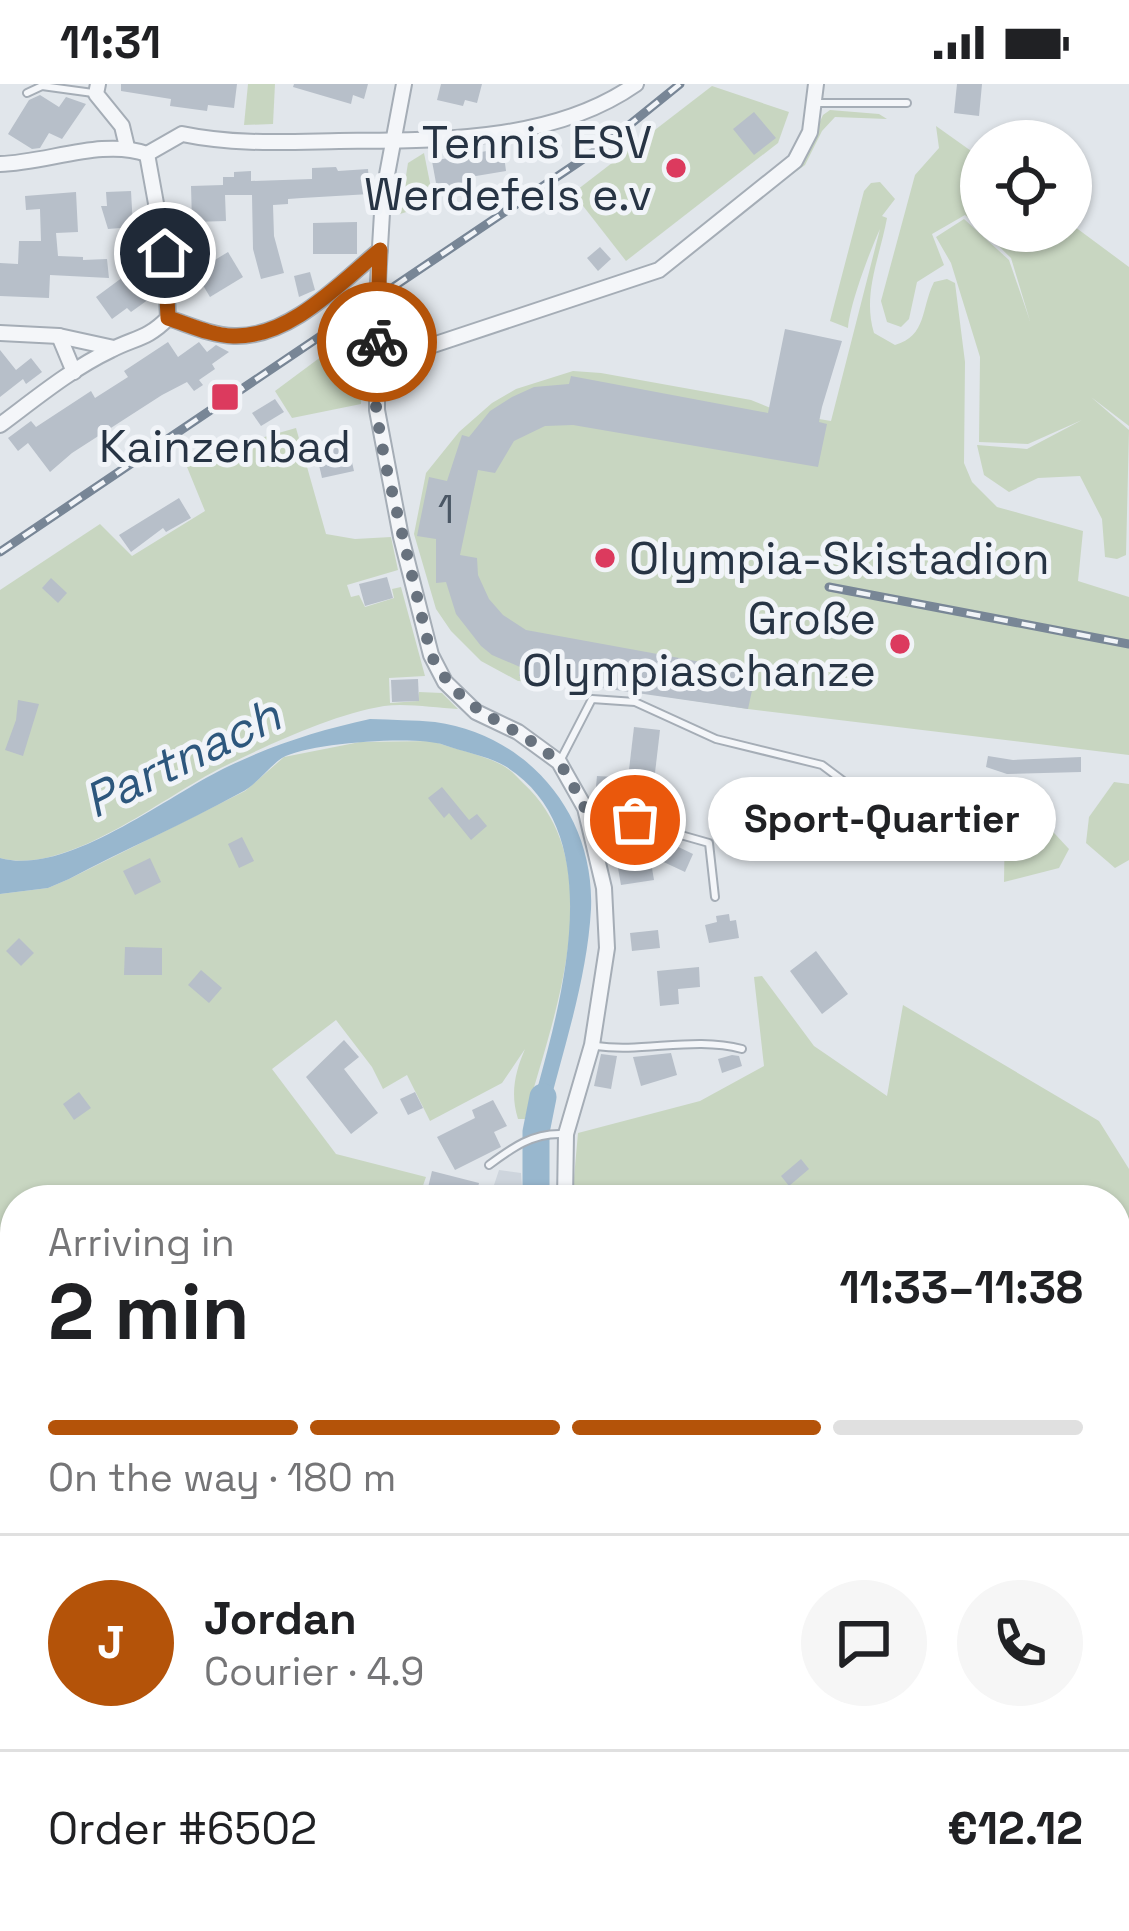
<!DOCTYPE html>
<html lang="en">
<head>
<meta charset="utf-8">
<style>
	:root { --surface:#fff; --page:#f6f6f6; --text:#202124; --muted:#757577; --line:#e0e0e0; --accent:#b45309 }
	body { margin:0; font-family:"Space Grotesk",sans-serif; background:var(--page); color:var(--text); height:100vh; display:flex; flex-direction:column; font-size:45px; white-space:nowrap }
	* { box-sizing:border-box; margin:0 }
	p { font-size:39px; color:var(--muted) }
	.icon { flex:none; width:66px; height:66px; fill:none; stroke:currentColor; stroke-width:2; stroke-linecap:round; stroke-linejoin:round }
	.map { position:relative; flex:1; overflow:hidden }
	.drawer { position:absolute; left:0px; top:1101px; width:1131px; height:747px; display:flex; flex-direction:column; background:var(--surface); border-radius:48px 48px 0 0; box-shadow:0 3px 9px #0004 }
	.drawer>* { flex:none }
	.tools { position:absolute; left:960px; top:36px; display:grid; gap:24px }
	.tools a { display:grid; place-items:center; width:132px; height:132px; border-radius:50%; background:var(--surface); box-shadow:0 3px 9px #0004; font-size:60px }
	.pin { position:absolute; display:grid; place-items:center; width:102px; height:102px; color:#fff; margin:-51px; border:6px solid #fff; border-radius:50%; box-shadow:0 3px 12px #0007 }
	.courier { position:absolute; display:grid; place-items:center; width:120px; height:120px; margin:-60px; border:9px solid #b45309; border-radius:50%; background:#fff; color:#222; box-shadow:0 3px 15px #0007 }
	.bubble { position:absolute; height:84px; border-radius:42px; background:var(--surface); box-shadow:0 3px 9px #0004; font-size:39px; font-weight:600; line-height:84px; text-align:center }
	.head em { font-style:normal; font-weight:600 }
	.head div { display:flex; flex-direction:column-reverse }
	.head { display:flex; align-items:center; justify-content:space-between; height:204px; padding:0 48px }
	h1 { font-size:78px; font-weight:600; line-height:90px }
	.bar { display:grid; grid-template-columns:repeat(4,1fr); gap:18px 12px; align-content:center; height:144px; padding:0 48px }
	.bar i { height:15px; border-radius:9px; background:var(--line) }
	.bar .on { background:var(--accent) }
	.bar p { grid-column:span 4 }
	.line { display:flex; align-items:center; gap:30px; padding:0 48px; border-top:3px solid var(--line) }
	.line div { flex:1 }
	.round { display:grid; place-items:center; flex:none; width:126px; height:126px; border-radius:63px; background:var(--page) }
	.status { display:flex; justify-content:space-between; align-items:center; height:84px; padding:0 60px; background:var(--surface); direction:ltr }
	.status svg { height:33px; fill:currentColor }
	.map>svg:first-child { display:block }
	.built { fill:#ced5dd }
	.green { fill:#c8d6c1 }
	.water { fill:#98b7ce }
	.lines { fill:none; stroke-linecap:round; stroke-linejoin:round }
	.river { stroke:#98b7ce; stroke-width:27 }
	.building { fill:#b7bfc9 }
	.service-casing { stroke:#a5adb6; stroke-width:10 }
	.minor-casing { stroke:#a5adb6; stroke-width:18 }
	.service { stroke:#f4f6f9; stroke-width:6 }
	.minor { stroke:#f4f6f9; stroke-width:14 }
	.rail-casing { stroke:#788696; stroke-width:9 }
	.rail { stroke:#f1f4f8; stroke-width:4.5; stroke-dasharray:14; stroke-linecap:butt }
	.done { stroke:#68727e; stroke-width:12; stroke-dasharray:0 21.6 }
	.route { stroke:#b45309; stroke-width:15 }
	.poi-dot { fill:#dc3a5e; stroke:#f1f4f8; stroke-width:4.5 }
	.labels { text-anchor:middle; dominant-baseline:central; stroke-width:10; stroke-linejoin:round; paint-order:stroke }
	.number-label { font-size:39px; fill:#4b5765 }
	.poi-label { font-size:45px; fill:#273444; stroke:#f1f4f8; text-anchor:end }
	.water-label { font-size:48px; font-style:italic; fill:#2d577d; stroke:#f1f4f8 }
</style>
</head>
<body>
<div class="status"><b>11:31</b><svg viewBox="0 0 49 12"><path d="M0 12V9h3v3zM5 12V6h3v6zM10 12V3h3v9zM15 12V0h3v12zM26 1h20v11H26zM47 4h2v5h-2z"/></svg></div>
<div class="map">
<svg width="1129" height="1847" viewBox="0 0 1129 1847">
	<rect width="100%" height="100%" fill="#e1e6eb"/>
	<!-- built -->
	<path class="built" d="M499,1086L521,1089L523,1116H489Z"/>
	<!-- green -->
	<g class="green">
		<path d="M248,0H275L273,40L244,41Z"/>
		<path d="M712,2L789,28L778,59L626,177L573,109Z"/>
		<path d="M830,26L879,30L887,35L835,33L822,47L805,81L759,114L800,81L823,31Z"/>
		<path d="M936,42L981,74V145L965,131L932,150L944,181L917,198L909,235L901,243L887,238L881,217L915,91L939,64Z"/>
		<path d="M424,69L434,119L400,130L408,79Z"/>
		<path d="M880,98L895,115L882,132L887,134C880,173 862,210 874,249L895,261C927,252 921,224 934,198L947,195L955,199L965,278L964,379L972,398L997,423L1083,447L1078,497L1129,513V671L748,625L590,601L518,597L481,577L451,547L436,525L414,450L426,389L459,348L492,319L516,305L573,287L601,289L751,316L783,329L831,337L880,145C869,169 850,220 848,244L830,237L864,107L871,99Z"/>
		<path d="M964,135L1009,176L1030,237L1011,174L983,147H1036L1045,162L1038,147H1071V140L1129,183V342L1091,313L1129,346L1126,471L1117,475L1105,473L1102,435L1080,392L1038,394L1009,408L984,391L977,361L1027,365L1082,336L1028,360L979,358L980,273L951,179L936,153Z"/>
		<path d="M349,252L365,255L361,320L292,334L275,307Z"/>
		<path d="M296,344L326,450L355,455L391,453L398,486L347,501L351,513L359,511L365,523L394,514L392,505L401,503L425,592L389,594L390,619L418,617L419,608L442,609L458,625C435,624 407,619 384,622C335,630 272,659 227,681C167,709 68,793 0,774V506L100,440L132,472L205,427L187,383L219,366Z"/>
		<path d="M432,657C454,665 481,670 502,681C510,685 517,693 523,699C614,783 552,935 525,1035H518C510,1010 515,988 525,965L502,999L430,1037L407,991L383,1005L372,983L336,936L272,985L336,1070L426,1093L418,1116H15V1833H333L349,1847H0V810L48,804L69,795L245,707L284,673L360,658Z"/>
		<path d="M940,693L964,699L987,728L984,743L929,709Z"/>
		<path d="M1114,698L1129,700V776L1115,784L1086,759L1089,733Z"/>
		<path d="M1027,720L1069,765L1059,784L1004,798L1005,733Z"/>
		<path d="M762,892L814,962L887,1012L903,921L1099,1037L1129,1085V1304L1116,1319V1116H572L578,1049L700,1017L764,982L754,893Z"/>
		<path d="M1116,1367L1129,1373V1511L1116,1509Z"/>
		<path d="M1129,1590V1847H697L687,1833H1116V1599Z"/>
		<path d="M391,1833H610L591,1847H459L443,1835L433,1847H413Z"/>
	</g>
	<!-- water -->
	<g class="water">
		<path d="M370,635C392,636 414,636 435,638C529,651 595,731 591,825C587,898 561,972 544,1042L525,1049C552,946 621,754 505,682C488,672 463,668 444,661C416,651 308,659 282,674C267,684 257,701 240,709C184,740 125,765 69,795L48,804L0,810V774C67,793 169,710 229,682C275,660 320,646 370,635Z"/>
		<path d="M989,1833H1033L1051,1847H1016Z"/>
	</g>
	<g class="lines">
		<!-- river -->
		<g class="river">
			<path d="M536,1116V1048L543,1013"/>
			<path d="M358,1833V1843L364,1847"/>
			<path d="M906,1833L931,1847"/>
			<path d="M856,1847L881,1833"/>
		</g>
	</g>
	<!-- building -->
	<g class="building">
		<path d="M121,0H237L234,24L208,21L207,27L170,22L171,15L121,7Z"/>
		<path d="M294,0H368L364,15L353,11L351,20L293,3Z"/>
		<path d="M441,0H482L477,19L465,16L463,22L437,16Z"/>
		<path d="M957,0H982L979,32L954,29Z"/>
		<path d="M40,11L59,23L66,13L86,20L62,55L49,49L40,64L32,65L8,50L29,16Z"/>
		<path d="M754,28L776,54L754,71L733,45Z"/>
		<path d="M503,64L506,87L464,94L466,105L438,110L432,77Z"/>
		<path d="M336,83L338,87L368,85L370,110L302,114L288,115V120L273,121L274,152L284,189L261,195L253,165L252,111H225L226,137L192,138L191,102L223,101V93H234V88L251,87V97L312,95V84Z"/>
		<path d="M131,107L133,143L108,145L101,122H107L106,108Z"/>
		<path d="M76,108L78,148L56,149L58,172L83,173V176L107,175L109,194L50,191L49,214L0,212V179L18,180L19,157H41L40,125L26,126L25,112Z"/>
		<path d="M357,138V170H313V139Z"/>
		<path d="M600,163L611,175L598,187L587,174Z"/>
		<path d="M228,168L243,193L210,213L195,188Z"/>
		<path d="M142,179L155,197L156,210L131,228L127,224L112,235L96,213Z"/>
		<path d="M310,188L315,206L299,213L294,192Z"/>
		<path d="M785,245L842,257L822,323L819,338L827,340L818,383L573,341L545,342L514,357L495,389L478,386L460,471L477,474L478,491L489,515L503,531L526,546L756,588L748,625L519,592L520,583L492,571L481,562L456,530L446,498L436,499V455L417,452L429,393L447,397L462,351L469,353L490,327L512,313L534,303L569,300L571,292L768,329Z"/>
		<path d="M168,258L178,273L199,258L207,268L216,261L229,268L212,280L215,285L199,296L203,301L194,307L187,298L162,311L72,369L50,388L28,359L18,367L8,354L31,337L36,343L91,307L95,314L128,293L124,287Z"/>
		<path d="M0,266L16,286L31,274L42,288L26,300L23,295L0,313Z"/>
		<path d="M275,315L284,328L261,342L252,329Z"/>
		<path d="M348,361L354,387L322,394L316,368Z"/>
		<path d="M179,414L191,434L166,448L163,444L131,468L119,451Z"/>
		<path d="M387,493L393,514L365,522L359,500Z"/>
		<path d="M51,494L67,509L58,519L42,504Z"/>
		<path d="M418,595L419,617L392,618L391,596Z"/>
		<path d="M18,616L39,620L23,672L5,666L16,636Z"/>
		<path d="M634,643L660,646L653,706L627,703Z"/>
		<path d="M988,672L1013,676L1081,673V688L1007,690L986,683Z"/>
		<path d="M597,692L616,693L615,715L595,713Z"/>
		<path d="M442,703L469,736L477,730L487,742L471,756L449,729L444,734L428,714Z"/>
		<path d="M942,733L944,753L920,745L932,734Z"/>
		<path d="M610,739L646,749L654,796L621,801Z"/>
		<path d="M242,753L254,777L239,784L228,760Z"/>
		<path d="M664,756L693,770L685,788L655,774Z"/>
		<path d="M150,774L161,798L135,811L123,787Z"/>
		<path d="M729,830L730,837L736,836L739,854L709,859L705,841L717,838L716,832Z"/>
		<path d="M658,846L660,864L632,867L630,849Z"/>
		<path d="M19,854L34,869L21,882L6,867Z"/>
		<path d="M125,863L162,864V891H124Z"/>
		<path d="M816,867L848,910L822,930L790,887Z"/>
		<path d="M699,883L700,903L678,905L679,920L660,922L657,887Z"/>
		<path d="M201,886L222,904L209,919L188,901Z"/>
		<path d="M344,956L359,973L344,985L378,1029L351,1050L306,993Z"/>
		<path d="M671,969L677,991L641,1002L633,973Z"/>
		<path d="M601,970L617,972L611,1005L594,1002Z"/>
		<path d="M732,971L739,972L742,982L722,989L718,975Z"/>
		<path d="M79,1008L91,1024L74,1036L63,1020Z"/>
		<path d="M415,1008L423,1024L408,1031L400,1015Z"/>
		<path d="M493,1016L507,1042L494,1048L501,1063L455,1086L437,1053L475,1034L472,1026Z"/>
		<path d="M801,1075L809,1085L789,1102L781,1092Z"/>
		<path d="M432,1087L479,1099L475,1116H425Z"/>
	</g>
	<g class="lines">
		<defs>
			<g id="service">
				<path d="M27,9L42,2L93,9"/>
				<path d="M814,19H907"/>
				<path d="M560,677L592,615L635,618L716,655L822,681L910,747"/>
				<path d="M589,725L709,759L715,813"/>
				<path d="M596,962C644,969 694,952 742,965"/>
				<path d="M489,1081C512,1064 532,1049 562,1050"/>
			</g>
			<g id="minor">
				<path d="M98,0L96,10L122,42L127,63"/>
				<path d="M404,0L383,112L377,214V326L401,453L431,571L445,598L476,628L518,648L559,678L585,724L604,804L607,864L592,961L566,1050L565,1116"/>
				<path d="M0,80C47,79 103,54 147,70L182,50C235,61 286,58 339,57C437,56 552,59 636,0"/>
				<path d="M168,234C190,241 210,251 234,252C290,254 340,199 380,166"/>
				<path d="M0,249L59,252L114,264"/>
				<path d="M377,251L395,263L415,267L659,186L795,77L810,48L816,0"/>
				<path d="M59,252L74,288"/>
				<path d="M0,341C35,315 71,285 111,266C134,254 148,255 168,234L165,169L147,70"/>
				<path d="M658,1833L665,1847"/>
			</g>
		</defs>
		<!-- service casing -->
		<use href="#service" class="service-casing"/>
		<!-- minor casing -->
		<use href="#minor" class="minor-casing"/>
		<!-- service -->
		<use href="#service" class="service"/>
		<!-- minor -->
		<use href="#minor" class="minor"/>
		<defs>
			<g id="rail">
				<path d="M0,468L607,59L680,0"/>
				<path d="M829,503L1129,560"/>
			</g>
		</defs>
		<!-- rail casing -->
		<use href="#rail" class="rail-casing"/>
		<!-- rail -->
		<use href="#rail" class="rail"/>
	</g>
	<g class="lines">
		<!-- done -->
		<path class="done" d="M377,258L376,326L385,378L431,571C464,634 506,633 555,675C568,687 576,709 585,724L635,736"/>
		<!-- route -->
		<path class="route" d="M165,169L168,234C190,241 210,251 233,252C290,254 340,199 380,166L377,258"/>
	</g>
	<!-- markers -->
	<g class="poi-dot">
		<circle cx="676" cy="84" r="12"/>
		<rect x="210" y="298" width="30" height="30" rx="6"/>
		<circle cx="605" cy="474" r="12"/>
		<circle cx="900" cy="560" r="12"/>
	</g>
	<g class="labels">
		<!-- number labels -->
		<g class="number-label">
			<text x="446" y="425">1</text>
		</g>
		<!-- poi labels -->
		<g class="poi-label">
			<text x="652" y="58">Tennis ESV<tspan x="652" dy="52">Werdefels e.v</tspan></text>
			<text x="225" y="362" text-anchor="middle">Kainzenbad</text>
			<text x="629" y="474" text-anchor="start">Olympia-Skistadion</text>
			<text x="876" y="534">Große<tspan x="876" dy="52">Olympiaschanze</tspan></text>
		</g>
		<!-- water labels -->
		<g class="water-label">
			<text transform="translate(182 674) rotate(-26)">Partnach</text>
		</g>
	</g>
</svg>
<div class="tools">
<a><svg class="icon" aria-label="locate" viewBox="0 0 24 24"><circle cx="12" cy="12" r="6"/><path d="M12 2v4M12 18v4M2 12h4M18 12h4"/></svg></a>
</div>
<div class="pin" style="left:635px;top:736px;background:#ea580c"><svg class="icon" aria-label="bag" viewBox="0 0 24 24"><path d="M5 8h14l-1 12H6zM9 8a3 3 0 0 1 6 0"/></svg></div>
<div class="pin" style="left:165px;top:169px;background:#1f2937"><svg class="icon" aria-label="home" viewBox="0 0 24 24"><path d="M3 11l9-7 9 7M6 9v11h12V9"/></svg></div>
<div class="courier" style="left:377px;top:258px"><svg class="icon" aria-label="bike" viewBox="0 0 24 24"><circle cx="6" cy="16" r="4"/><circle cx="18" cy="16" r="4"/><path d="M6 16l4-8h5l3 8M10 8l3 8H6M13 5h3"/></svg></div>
<div class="bubble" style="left:708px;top:693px;width:348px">Sport-Quartier</div>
<section class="drawer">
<div class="head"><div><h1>2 min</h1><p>Arriving in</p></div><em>11:33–11:38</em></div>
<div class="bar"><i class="on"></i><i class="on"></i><i class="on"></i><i></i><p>On the way · 180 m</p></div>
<div class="line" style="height:216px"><b class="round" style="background:var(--accent);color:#fff">J</b><div><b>Jordan</b><p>Courier · 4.9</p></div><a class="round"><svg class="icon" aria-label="chat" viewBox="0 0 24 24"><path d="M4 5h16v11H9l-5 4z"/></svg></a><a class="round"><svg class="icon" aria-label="phone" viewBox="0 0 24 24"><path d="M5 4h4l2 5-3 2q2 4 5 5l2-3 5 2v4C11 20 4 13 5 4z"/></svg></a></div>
<div class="line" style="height:156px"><div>Order #6502</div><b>€12.12</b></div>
</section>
</div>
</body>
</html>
